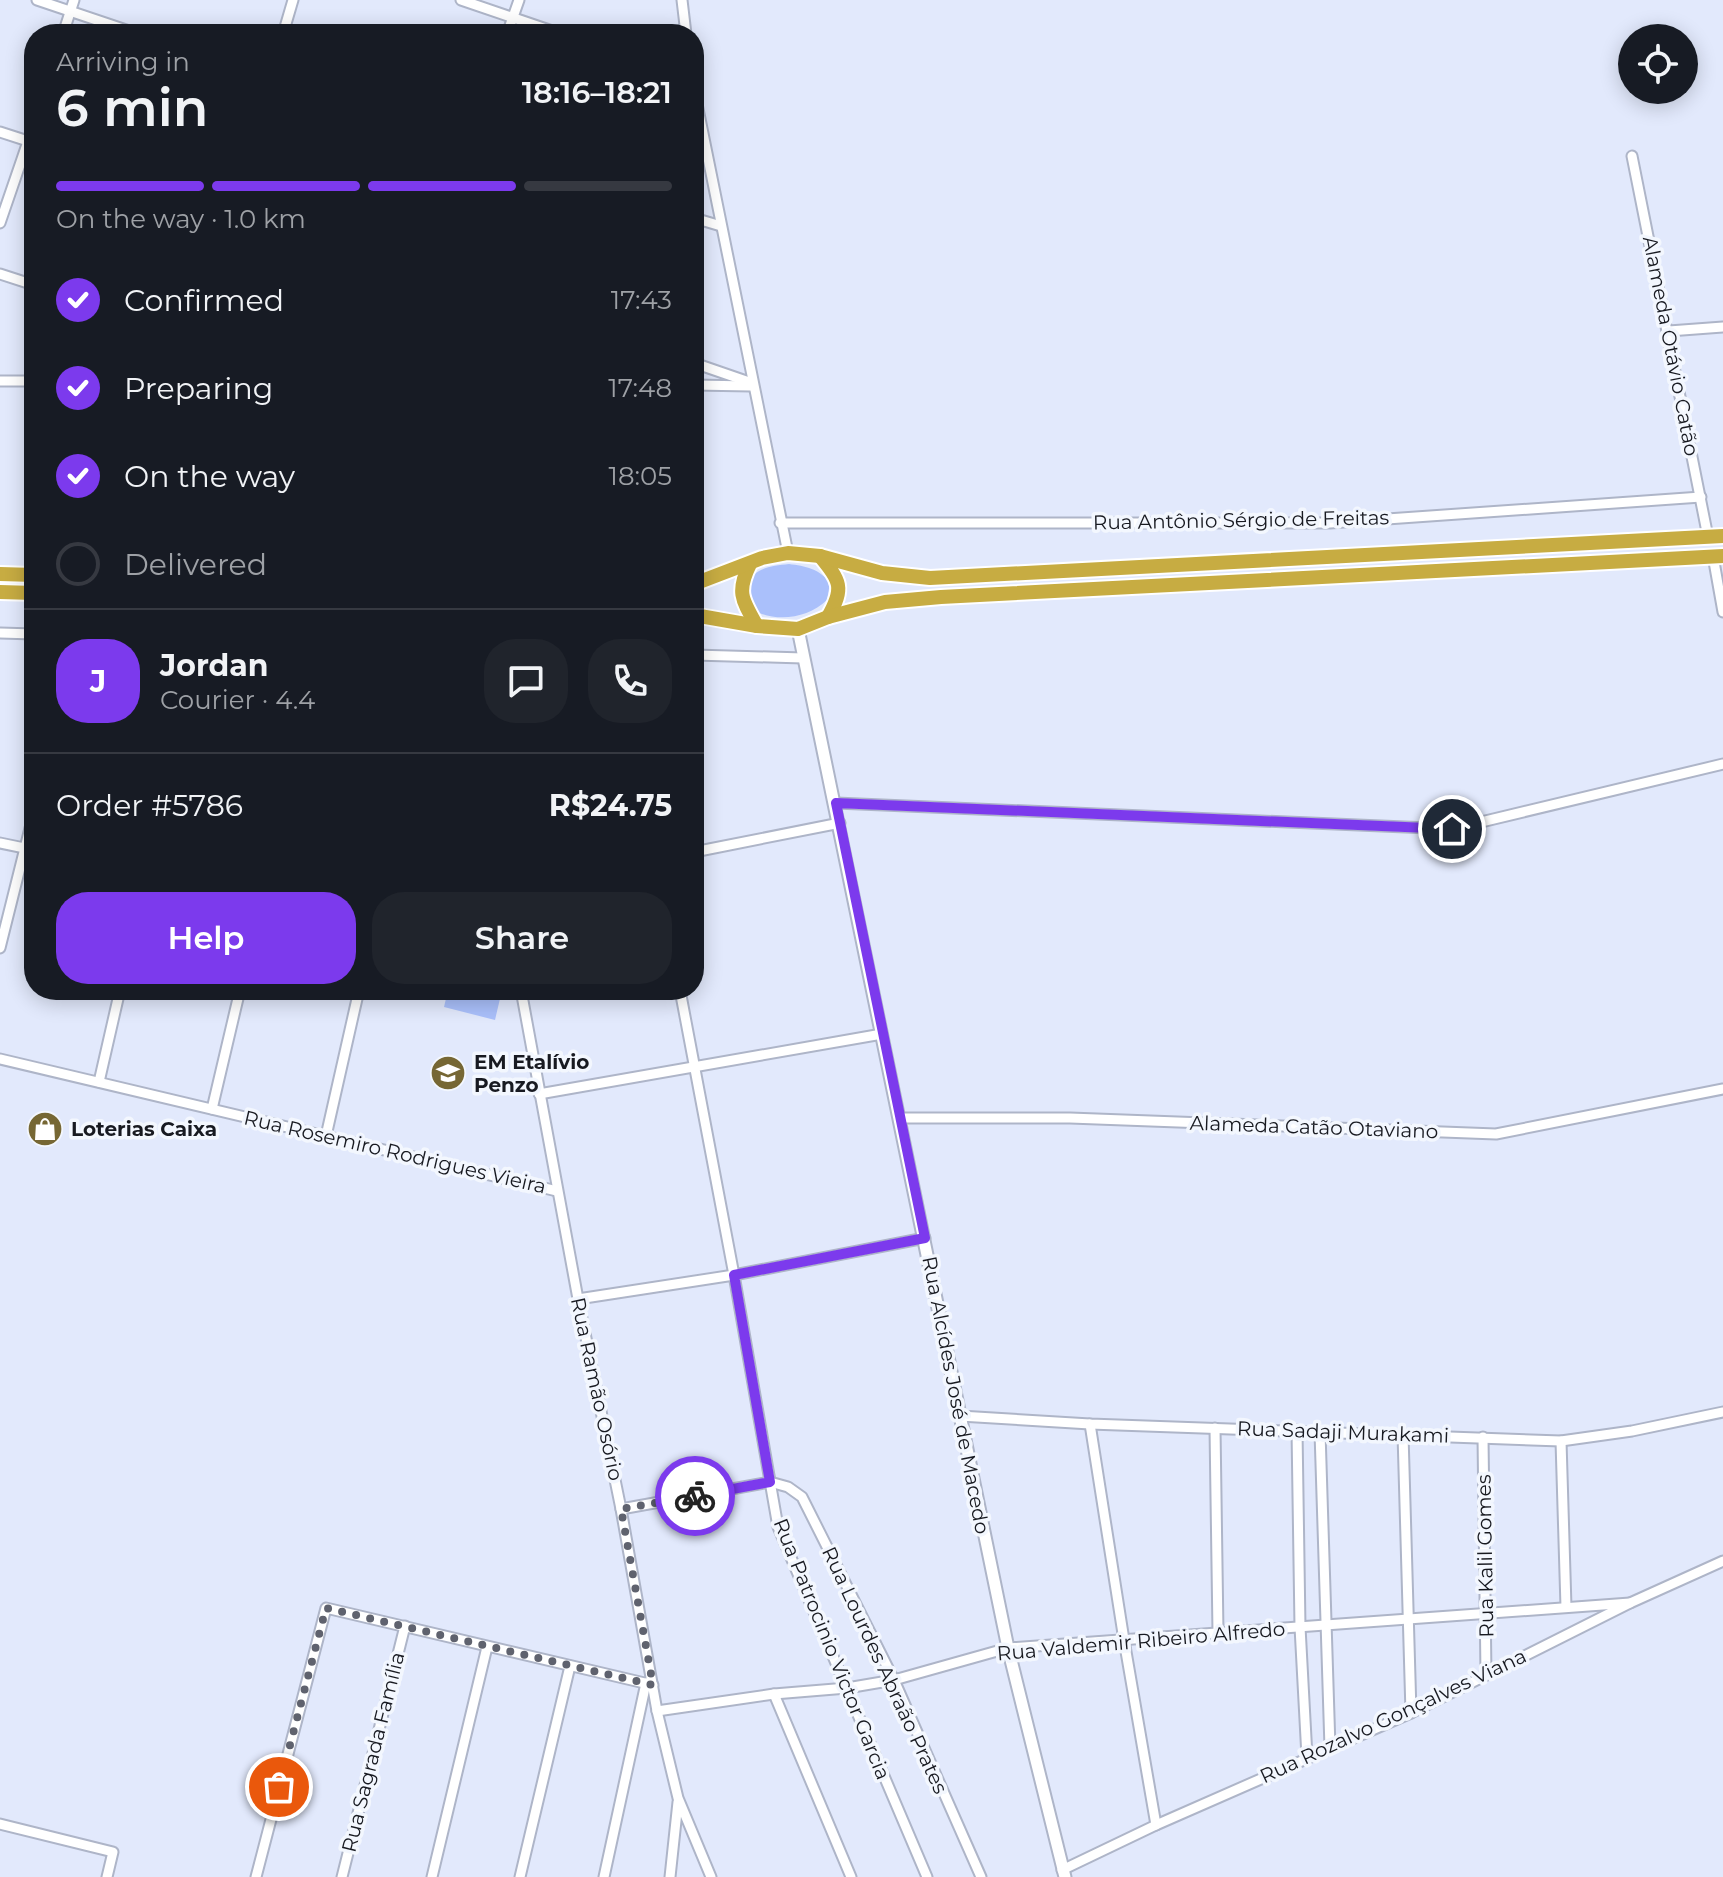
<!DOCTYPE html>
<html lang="en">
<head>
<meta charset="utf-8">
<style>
	:root { --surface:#171b24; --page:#20242c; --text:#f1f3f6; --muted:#9ea1a6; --line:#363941; --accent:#7c3aed }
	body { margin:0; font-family:Montserrat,sans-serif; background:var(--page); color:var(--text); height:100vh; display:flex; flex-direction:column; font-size:30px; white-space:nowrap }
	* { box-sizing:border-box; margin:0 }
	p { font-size:26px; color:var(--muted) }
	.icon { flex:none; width:44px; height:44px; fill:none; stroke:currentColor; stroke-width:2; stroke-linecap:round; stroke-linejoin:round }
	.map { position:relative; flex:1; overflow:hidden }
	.details { position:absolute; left:24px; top:24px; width:680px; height:976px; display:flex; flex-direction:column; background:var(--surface); border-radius:32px; box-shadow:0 4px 20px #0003 }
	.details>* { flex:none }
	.fabs { position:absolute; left:1618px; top:24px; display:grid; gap:16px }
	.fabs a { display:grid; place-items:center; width:80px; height:80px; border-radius:50%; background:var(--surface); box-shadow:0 4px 20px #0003; font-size:40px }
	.pin { position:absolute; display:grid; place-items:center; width:68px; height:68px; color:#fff; margin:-34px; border:4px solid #fff; border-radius:50%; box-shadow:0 2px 8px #0007 }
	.courier { position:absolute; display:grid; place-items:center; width:80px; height:80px; margin:-40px; border:6px solid #7c3aed; border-radius:50%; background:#fff; color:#222; box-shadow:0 2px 10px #0007 }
	.overview em { font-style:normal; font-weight:600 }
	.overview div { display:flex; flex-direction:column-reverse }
	.overview { display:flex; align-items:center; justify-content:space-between; height:136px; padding:0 32px }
	h1 { font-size:52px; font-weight:600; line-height:60px }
	.bar { display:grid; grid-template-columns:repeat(4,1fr); gap:12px 8px; align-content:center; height:96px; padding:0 32px }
	.bar i { height:10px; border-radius:6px; background:var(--line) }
	.bar .on { background:var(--accent) }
	.bar p { grid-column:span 4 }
	.line { display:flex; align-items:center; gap:20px; padding:0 32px; border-top:2px solid var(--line) }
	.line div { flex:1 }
	.round { display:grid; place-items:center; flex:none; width:84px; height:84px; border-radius:32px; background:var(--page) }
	ol { padding:0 32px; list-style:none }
	li { display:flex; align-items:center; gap:24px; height:88px }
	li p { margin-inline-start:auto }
	li .icon { padding:8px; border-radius:50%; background:var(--accent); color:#fff; stroke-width:4 }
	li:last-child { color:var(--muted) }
	li i { width:44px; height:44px; border:4px solid var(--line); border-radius:50% }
	.button { display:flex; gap:16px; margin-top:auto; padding:16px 32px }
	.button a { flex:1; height:92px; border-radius:32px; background:var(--accent); color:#fff; font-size:32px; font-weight:600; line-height:92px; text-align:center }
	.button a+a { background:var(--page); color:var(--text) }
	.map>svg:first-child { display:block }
	.green { fill:#aac0fb }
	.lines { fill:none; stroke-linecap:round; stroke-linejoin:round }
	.minor-casing { stroke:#aeb5c8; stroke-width:13 }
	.tertiary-casing { stroke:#aeb5c8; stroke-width:15 }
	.trunk-casing { stroke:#fff; stroke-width:18 }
	.minor { stroke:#fff; stroke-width:9 }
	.tertiary { stroke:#fff; stroke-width:11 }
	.trunk { stroke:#c7ac42; stroke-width:14 }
	.done { stroke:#5f626e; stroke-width:8; stroke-dasharray:0 14.4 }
	.route { stroke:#7c3aed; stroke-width:10 }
	.labels { text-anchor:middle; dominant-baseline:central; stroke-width:7; stroke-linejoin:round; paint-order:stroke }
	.street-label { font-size:20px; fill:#181a21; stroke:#f3f7fe }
	.poi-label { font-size:20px; font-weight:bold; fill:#181a21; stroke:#f3f7fe; text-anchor:start }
</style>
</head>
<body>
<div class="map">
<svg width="1723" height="1877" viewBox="0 0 1723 1877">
	<rect width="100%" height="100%" fill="#e2e9fc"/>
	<!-- green -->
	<g class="green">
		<path d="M789,564C805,566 820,569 830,583L827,600C807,619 775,623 751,609L746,583C757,567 772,566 789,564Z"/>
		<path d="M448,990H502L495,1020L444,1007Z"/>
	</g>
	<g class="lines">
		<defs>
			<g id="minor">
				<path d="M37,0L138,34"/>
				<path d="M461,0L561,34"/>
				<path d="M682,0L686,34"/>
				<path d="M63,34L74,0"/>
				<path d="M283,34L293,0"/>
				<path d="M507,34L519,0"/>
				<path d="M694,89L788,553"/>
				<path d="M0,132L31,142"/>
				<path d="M1632,156L1708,537"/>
				<path d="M694,218L721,226"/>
				<path d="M0,223L34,124"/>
				<path d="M0,274L34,285"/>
				<path d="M1669,331L1723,327"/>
				<path d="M694,363L752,383"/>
				<path d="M0,381H34"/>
				<path d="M694,385L751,386"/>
				<path d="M780,523H1330L1701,497"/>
				<path d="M1713,556L1723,612"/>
				<path d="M0,633L34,634"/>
				<path d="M694,655L803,658"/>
				<path d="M836,803L1452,829L1723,764"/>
				<path d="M0,843L34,850"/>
				<path d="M694,852L840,823"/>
				<path d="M0,948L34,812"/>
				<path d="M521,990L578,1299L621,1509L657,1711L678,1798L711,1877"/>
				<path d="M680,990L734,1275L778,1527L927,1877"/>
				<path d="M0,1059L557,1191"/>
				<path d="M99,1082L120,990"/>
				<path d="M539,1094L882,1034"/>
				<path d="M212,1109L240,990"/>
				<path d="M900,1118H1070L1496,1134L1723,1089"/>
				<path d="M326,1136L359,990"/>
				<path d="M578,1299L734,1275L925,1238"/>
				<path d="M960,1416L1090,1424L1561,1441L1632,1431L1723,1412"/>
				<path d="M1090,1424L1124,1640L1156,1825"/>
				<path d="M1215,1428L1218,1633"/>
				<path d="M1297,1430L1300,1627L1307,1757"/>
				<path d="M1320,1432L1330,1748"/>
				<path d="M1403,1434L1411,1713"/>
				<path d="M1483,1437L1486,1675"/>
				<path d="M1561,1441L1566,1607"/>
				<path d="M621,1509L770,1482L788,1487L802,1497L894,1680L981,1877"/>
				<path d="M774,1694L851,1877"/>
				<path d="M657,1711L774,1694L847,1688L894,1680L1008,1648L1630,1603"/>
				<path d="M0,1824L113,1852L107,1877"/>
				<path d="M1062,1870L1156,1825L1411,1713L1630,1603L1723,1561"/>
				<path d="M256,1877L326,1608L653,1685"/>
				<path d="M342,1877L405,1626"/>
				<path d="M432,1877L487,1647"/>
				<path d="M520,1877L570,1666"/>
				<path d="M604,1877L646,1683"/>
				<path d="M670,1877L678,1802"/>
			</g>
			<path id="tertiary" d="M798,629L1008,1648L1065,1877"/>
			<g id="trunk">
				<path d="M820,556C840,581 845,587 828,617"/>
				<path d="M750,564C736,592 742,600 757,626"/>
				<path d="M0,574L34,575"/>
				<path d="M694,584L762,558L788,553L820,556L882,573L930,578L1723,536"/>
				<path d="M0,592L34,593"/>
				<path d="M694,615L757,626L798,629L828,617L885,602L941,597L1723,556"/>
			</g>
		</defs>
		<!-- minor casing -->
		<use href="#minor" class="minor-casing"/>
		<!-- tertiary casing -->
		<use href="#tertiary" class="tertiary-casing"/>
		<!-- trunk casing -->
		<use href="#trunk" class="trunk-casing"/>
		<!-- minor -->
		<use href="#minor" class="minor"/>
		<!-- tertiary -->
		<use href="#tertiary" class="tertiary"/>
		<!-- trunk -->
		<use href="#trunk" class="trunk"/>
	</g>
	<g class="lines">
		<!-- done -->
		<path class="done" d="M279,1787L326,1608L653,1685L621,1509L695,1496"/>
		<!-- route -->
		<path class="route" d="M695,1496L770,1482L734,1275L925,1238L836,803L1452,829"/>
	</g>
	<!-- icons -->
	<defs>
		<symbol id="school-disc" viewBox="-11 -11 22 22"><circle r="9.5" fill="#766734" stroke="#f3f7fe"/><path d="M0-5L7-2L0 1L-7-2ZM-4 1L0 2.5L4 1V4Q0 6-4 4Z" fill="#fff"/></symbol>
		<symbol id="shop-disc" viewBox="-11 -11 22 22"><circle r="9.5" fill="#766734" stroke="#f3f7fe"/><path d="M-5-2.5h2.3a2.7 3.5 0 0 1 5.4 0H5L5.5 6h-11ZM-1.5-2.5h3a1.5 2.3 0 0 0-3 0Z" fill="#fff"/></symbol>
	</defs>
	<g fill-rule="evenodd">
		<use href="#school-disc" x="428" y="1053" width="40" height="40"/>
		<use href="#shop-disc" x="25" y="1109" width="40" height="40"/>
	</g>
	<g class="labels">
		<!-- street labels -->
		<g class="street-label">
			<text transform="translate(1671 346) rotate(79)">Alameda Otávio Catão</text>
			<text transform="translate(1241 520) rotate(-1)">Rua Antônio Sérgio de Freitas</text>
			<text transform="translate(1314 1127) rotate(2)">Alameda Catão Otaviano</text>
			<text transform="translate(395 1152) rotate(13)">Rua Rosemiro Rodrigues Vieira</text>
			<text transform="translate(597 1389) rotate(78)">Rua Ramão Osório</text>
			<text transform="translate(956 1395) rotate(79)">Rua Alcídes José de Macedo</text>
			<text transform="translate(1343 1432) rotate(2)">Rua Sadaji Murakami</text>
			<text transform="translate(1485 1556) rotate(-91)">Rua Kalil Gomes</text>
			<text transform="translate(1141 1641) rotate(-5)">Rua Valdemir Ribeiro Alfredo</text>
			<text transform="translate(832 1649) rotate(68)">Rua Patrocinio Victor Garcia</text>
			<text transform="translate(885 1670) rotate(65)">Rua Lourdes Abraão Prates</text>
			<text transform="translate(1393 1716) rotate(-25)">Rua Rozalvo Gonçalves Viana</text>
			<text transform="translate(373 1752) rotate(-76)">Rua Sagrada Família</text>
		</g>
		<!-- poi labels -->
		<g class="poi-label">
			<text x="474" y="1062">EM Etalívio<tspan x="474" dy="23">Penzo</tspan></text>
			<text x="71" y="1129">Loterias Caixa</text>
		</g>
	</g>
</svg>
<div class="fabs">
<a><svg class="icon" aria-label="locate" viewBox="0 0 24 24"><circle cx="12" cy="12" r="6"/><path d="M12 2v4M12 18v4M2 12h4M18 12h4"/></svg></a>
</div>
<div class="pin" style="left:279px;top:1787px;background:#ea580c"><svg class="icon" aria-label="bag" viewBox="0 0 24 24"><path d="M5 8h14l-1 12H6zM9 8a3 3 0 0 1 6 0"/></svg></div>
<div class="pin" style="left:1452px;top:829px;background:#1f2937"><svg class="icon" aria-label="home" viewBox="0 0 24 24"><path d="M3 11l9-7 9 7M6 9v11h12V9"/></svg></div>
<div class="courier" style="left:695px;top:1496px"><svg class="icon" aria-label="bike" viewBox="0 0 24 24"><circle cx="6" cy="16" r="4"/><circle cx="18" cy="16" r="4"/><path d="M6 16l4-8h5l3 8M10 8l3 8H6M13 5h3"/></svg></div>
<section class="details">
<div class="overview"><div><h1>6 min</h1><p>Arriving in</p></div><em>18:16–18:21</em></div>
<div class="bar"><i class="on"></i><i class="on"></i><i class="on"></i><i></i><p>On the way · 1.0 km</p></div>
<ol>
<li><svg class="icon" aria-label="check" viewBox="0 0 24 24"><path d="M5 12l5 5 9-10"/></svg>Confirmed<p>17:43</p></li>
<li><svg class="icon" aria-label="check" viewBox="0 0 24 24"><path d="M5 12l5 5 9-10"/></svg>Preparing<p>17:48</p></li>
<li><svg class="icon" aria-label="check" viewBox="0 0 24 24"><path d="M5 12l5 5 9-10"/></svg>On the way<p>18:05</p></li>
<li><i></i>Delivered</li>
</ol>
<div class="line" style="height:144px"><b class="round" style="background:var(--accent);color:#fff">J</b><div><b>Jordan</b><p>Courier · 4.4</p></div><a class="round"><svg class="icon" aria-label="chat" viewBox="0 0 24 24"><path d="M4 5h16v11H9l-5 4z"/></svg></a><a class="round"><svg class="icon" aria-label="phone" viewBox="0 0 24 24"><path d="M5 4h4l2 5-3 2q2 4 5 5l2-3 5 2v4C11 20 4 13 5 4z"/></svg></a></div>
<div class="line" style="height:104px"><div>Order #5786</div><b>R$24.75</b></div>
<div class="button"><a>Help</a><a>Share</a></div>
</section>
</div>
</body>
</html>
